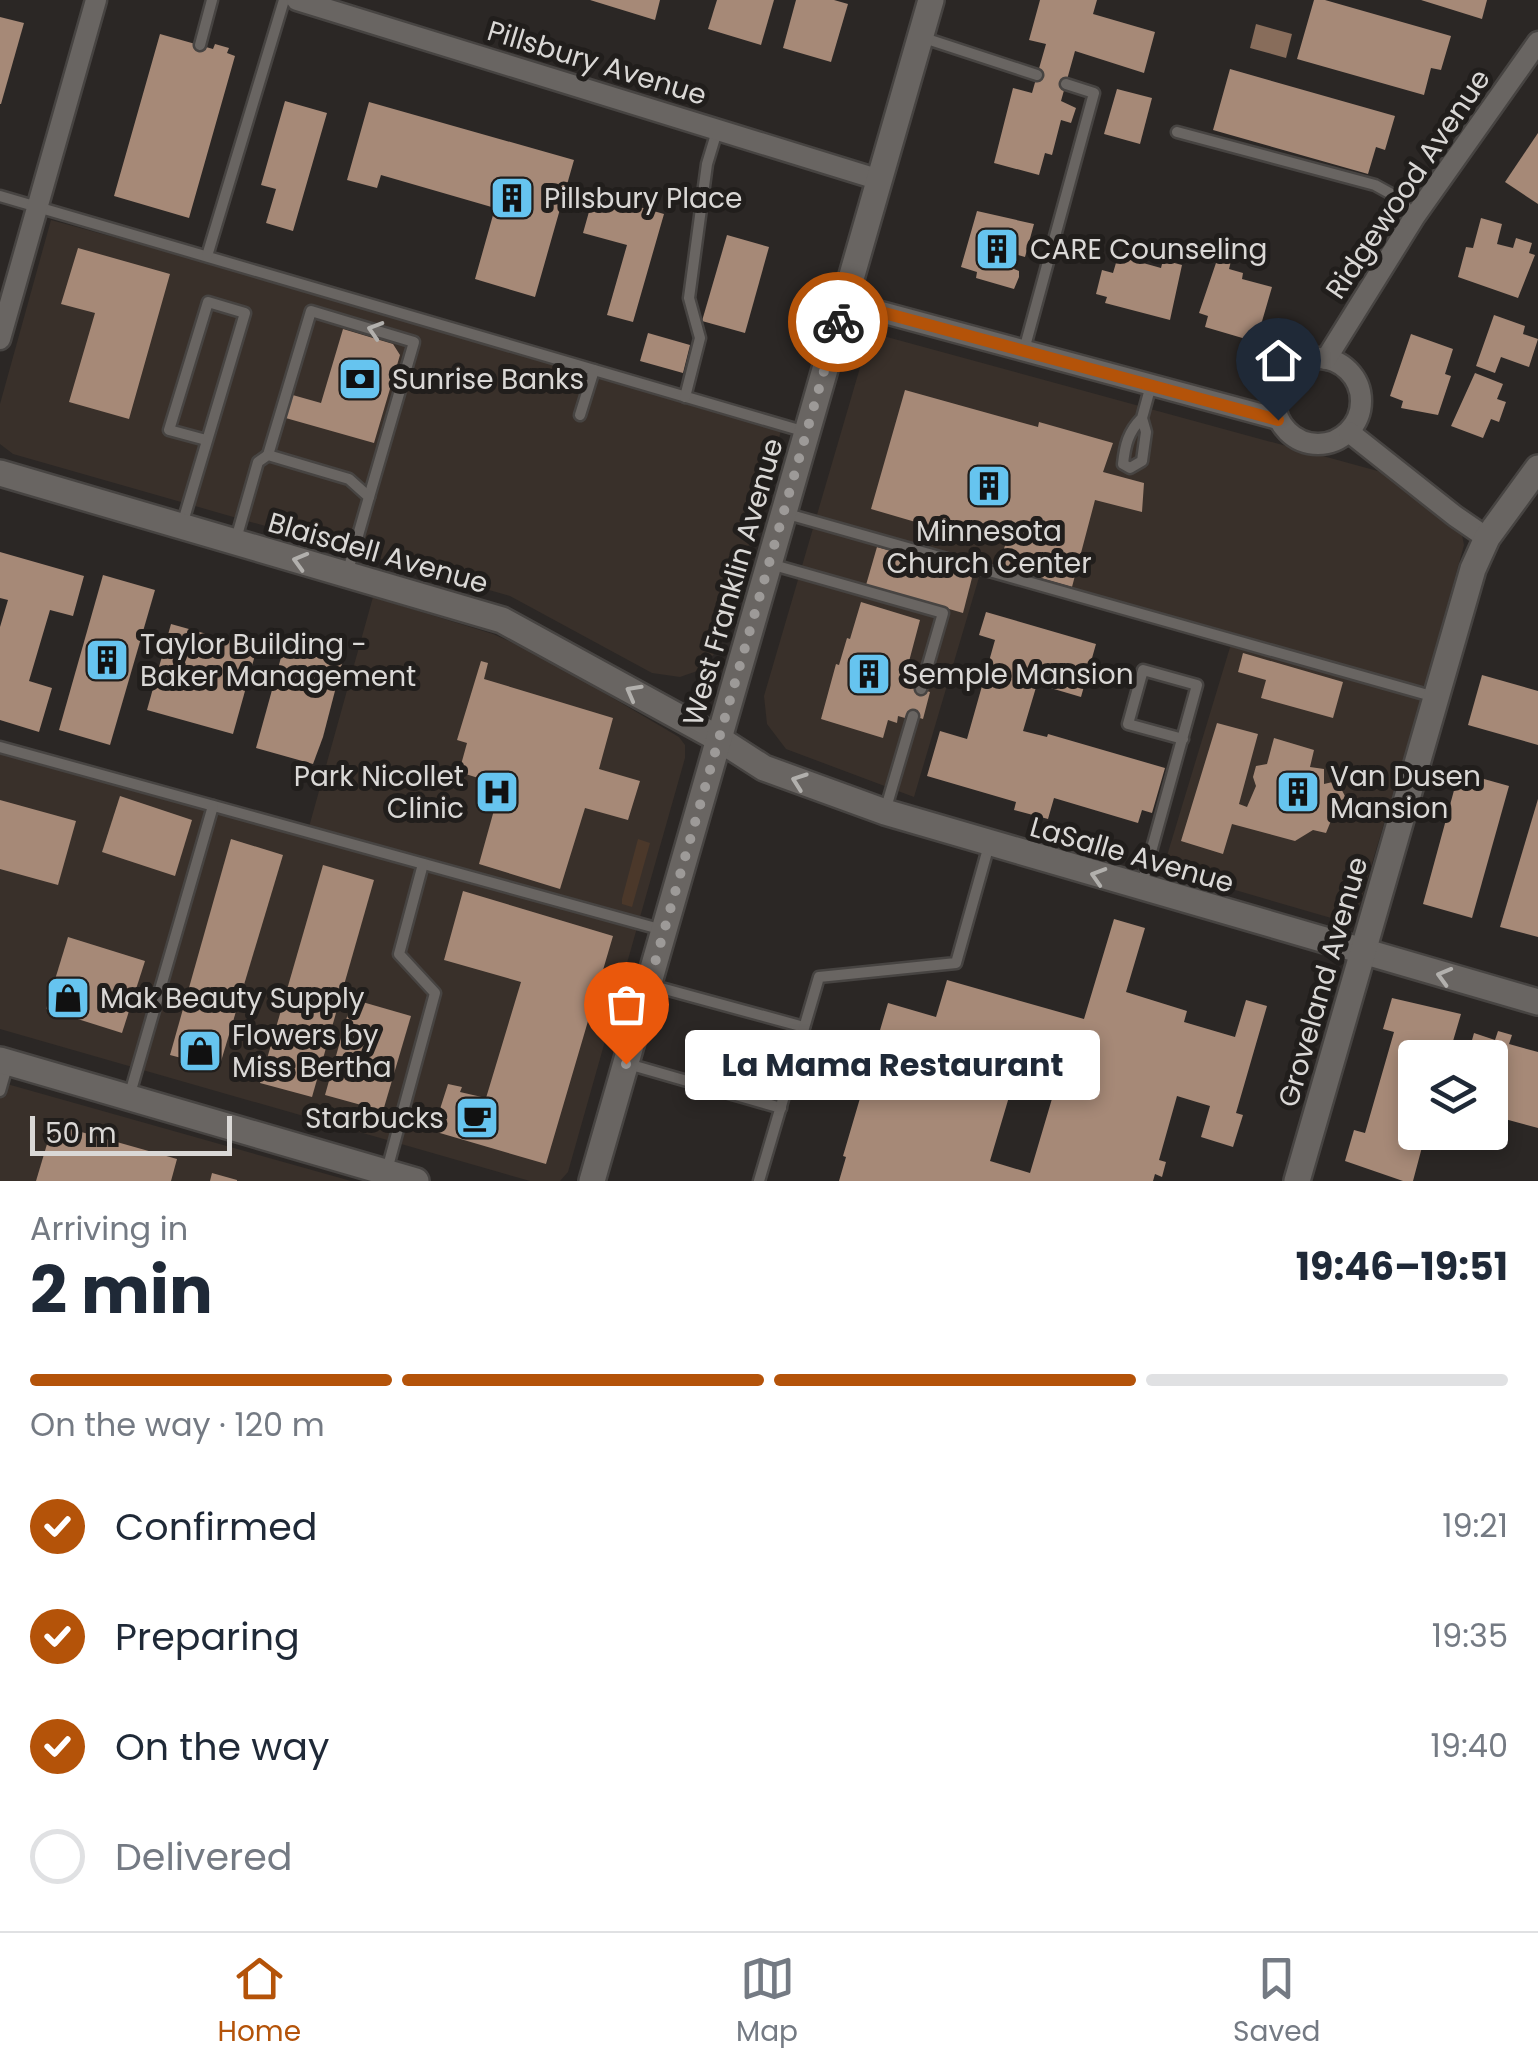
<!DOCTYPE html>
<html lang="en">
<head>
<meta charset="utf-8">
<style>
	:root { --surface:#fff; --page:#f6f6f7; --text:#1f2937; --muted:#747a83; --line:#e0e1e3; --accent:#b45309 }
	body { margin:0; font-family:Poppins,sans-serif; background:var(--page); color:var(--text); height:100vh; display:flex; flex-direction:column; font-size:38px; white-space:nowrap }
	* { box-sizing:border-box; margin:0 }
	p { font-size:32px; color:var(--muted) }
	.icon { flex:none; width:55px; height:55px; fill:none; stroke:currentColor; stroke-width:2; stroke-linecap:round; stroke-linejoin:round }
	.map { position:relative; height:1181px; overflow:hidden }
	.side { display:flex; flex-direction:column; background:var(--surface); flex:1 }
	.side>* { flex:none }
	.tools { position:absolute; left:1398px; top:1040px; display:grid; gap:20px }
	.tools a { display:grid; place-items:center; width:110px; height:110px; border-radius:10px; background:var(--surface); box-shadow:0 5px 15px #0003; font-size:50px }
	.scale { position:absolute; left:30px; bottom:25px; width:202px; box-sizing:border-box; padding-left:10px; border:5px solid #dad8d6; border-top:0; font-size:28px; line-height:35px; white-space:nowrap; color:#dad8d6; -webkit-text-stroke:8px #211e1c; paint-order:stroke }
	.pin { position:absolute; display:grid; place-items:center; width:85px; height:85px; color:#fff; margin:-102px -42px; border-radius:50% 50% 50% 0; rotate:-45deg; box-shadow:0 0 10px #0007 }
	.pin .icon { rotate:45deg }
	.courier { position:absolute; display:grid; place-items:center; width:100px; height:100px; margin:-50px; border:8px solid #b45309; border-radius:50%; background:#fff; color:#222; box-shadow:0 2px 12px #0007 }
	.bubble { position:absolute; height:70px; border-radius:10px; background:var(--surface); box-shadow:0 5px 15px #0003; font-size:32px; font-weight:700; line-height:70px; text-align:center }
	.summary em { font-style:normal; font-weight:700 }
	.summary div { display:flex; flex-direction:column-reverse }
	.summary { display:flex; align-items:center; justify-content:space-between; height:170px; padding:0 30px }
	h1 { font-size:65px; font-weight:700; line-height:75px }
	.bar { display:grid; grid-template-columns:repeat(4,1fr); gap:15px 10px; align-content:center; height:120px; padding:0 30px }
	.bar i { height:12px; border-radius:8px; background:var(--line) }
	.bar .current { background:var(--accent) }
	.bar p { grid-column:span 4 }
	ol { padding:0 30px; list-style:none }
	li { display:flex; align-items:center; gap:30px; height:110px }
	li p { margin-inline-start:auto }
	li .icon { padding:10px; border-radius:50%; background:var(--accent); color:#fff; stroke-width:4 }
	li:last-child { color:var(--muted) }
	li i { width:55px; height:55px; border:5px solid var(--line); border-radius:50% }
	.tab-bar { display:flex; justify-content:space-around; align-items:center; height:140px; border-top:2px solid var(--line); background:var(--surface); font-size:28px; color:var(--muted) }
	.tab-bar a { display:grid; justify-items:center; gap:5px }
	.tab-bar .current { color:var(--accent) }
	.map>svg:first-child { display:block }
	.built { fill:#39302a }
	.green { fill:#4b382a }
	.water { fill:#886d5b }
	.building { fill:#a68977; fill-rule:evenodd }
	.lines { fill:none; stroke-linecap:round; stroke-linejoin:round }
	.lane-casing { stroke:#474442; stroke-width:15 }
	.street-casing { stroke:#474442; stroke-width:25 }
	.secondary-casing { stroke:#474442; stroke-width:30 }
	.lane { stroke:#696562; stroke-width:10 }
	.street { stroke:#696562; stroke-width:20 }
	.secondary { stroke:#696562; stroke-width:25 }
	.oneway { stroke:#b2b0ad }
	.done { stroke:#9d9a98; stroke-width:10; stroke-dasharray:0 18 }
	.route { stroke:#b45309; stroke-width:12 }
	.labels { text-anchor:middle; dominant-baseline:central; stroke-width:10; stroke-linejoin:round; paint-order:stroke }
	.street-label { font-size:28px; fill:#dad8d6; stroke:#211e1c }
	.poi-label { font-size:28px; fill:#dad8d6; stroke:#211e1c; text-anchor:start }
</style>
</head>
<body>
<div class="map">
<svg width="1538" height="1181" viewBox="0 0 1538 1181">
	<rect width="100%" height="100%" fill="#2b2725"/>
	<!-- built -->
	<g class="built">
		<path d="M51,220L784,420L720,647L700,670L680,677L652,673L510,596L13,454L0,444V404Z"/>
		<path d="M876,337H887L1385,473L1418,489L1462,535L1464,545L1422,697L1358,910L1350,918L1338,920L1163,869L1231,644L980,574L914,797L786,749L767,724L764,696L866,347Z"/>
		<path d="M373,597L493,634L538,654L679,737L685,745V758L568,1172L560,1181H530L0,1029V745L309,827Z"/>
		<path d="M0,1082L351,1181H0Z"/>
	</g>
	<!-- green -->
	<path class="green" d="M638,839L650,843L632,907L622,904V899Z"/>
	<!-- water -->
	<path class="water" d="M1256,24L1292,34L1286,58L1250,48Z"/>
	<!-- building -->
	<g class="building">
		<path d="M590,0H660L655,20Z"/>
		<path d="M717,0H774L761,45L708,29Z"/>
		<path d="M796,0H834L848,4L831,62L783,48Z"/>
		<path d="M1040,0H1097L1093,14L1155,32L1144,73L1075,51L1061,101L1076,108L1071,123L1061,120L1052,155L1045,153L1039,175L994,163L1013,88L1032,93L1046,44L1029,40Z"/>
		<path d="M1314,0H1325L1451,36L1441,70L1431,68L1424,95L1297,59Z"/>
		<path d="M1421,0H1487L1482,19Z"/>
		<path d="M0,17L24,23L1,104H0Z"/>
		<path d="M160,34L213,49L215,44L229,48L227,53L235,56L189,218L114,196Z"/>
		<path d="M1230,69L1395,116L1385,150L1376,147L1368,174L1213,130Z"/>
		<path d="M1117,89L1152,98L1140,144L1104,134Z"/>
		<path d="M285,101L327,113L293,231L266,223L276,189L261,185Z"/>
		<path d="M369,102L574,160L535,297L475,279L495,208L381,175L377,188L347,180Z"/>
		<path d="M1538,133V204L1505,182Z"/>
		<path d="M594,194L664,214L633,322L607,315L627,245L583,233Z"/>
		<path d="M977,211L1034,224L1025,257L1018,255L1014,269L1019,271V277L1014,289L976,278L977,272L961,267Z"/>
		<path d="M1481,218L1502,224L1497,244L1513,248L1516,238L1532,243L1529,253L1535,255L1518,298L1458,277L1466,247L1473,248Z"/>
		<path d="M727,235L769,247L745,333L702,321Z"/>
		<path d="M78,248L170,274L129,419L69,402L95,313L61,304Z"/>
		<path d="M1118,256L1161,268L1163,260L1182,265L1170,320L1105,303L1107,297L1096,294L1102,270L1113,273Z"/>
		<path d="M1218,257L1231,261L1229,269L1243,273L1242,279L1272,287L1256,342L1205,327L1208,316L1199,313Z"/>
		<path d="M1494,315L1525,326L1523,334L1538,339L1529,367L1501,357L1495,373L1476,366Z"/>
		<path d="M343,329L393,344L400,355L374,443L275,415L282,392L321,403Z"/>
		<path d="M648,333L690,345L683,373L640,361Z"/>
		<path d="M1411,334L1453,349L1445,374L1451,376L1438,415L1401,408L1403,401L1390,396Z"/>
		<path d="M1475,373L1503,384L1497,399L1506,402L1499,422L1491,419L1483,438L1451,426Z"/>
		<path d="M905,390L1038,427L1039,422L1113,443L1103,472L1144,483L1142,512L1095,500L1072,587L998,566L1008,537L939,517L936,528L871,509Z"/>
		<path d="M877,547L973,574L963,613L866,585Z"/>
		<path d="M0,552L84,576L73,616L50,610L29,681L52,688L39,732L0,720V627L8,600L0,598Z"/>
		<path d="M103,575L155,590L110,745L59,730Z"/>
		<path d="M861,602L920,620L903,684L930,692L923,719L907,714L905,718L898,716L897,723L888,720L883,738L821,719L836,664L839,665L847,638L850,639Z"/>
		<path d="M986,612L1096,644L1081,697L1037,684L1023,731L1047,737L1048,734L1165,768L1152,813L1142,810L1138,823L1054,798L1048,819L1014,810L1016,802L927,776L940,731L967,739L995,640L979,635Z"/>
		<path d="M171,624L257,648L233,734L147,710Z"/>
		<path d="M285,643L343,660L323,737L313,764L256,748Z"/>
		<path d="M1243,653L1343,682L1333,718L1261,698L1266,680L1238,672Z"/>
		<path d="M481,661L488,663L484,679L613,718L599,769L640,781L628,820L585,808L560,889L479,864L501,785L459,772L467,743L457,740Z"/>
		<path d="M1482,675L1538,691V745L1468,725Z"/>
		<path d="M1217,723L1258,734L1239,804L1247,807L1256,786L1253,777L1256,766L1267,764L1274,738L1314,750L1310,767L1324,769V784L1337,781L1346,798L1339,801L1326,833L1313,830L1295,841L1232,824L1223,854L1181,841Z"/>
		<path d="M1459,772L1509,786L1472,918L1423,904Z"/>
		<path d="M120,796L192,820L175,876L102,852Z"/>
		<path d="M1538,799V937L1500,927Z"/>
		<path d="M0,800L76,821L58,885L0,869Z"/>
		<path d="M231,839L283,855L219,1068L170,1055Z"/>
		<path d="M323,865L374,880L312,1097L260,1083Z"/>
		<path d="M463,891L613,936L546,1164L433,1131L448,1084L462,1087L460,1092L486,1098L521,982L444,960Z"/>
		<path d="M1114,919L1145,928L1126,992L1187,1011L1184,1022L1235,1037L1246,1000L1267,1006L1236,1113L1243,1115L1233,1147L1201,1137L1210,1106L1177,1096L1159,1160L1166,1162L1162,1177L1155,1174L1153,1181H839L846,1157L843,1156L888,1003L936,1017L947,980L1084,1019ZM1022,1053L1062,1065L1030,1173L990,1161Z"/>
		<path d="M68,937L145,961L122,1033L46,1009Z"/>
		<path d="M1392,998L1461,1014L1448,1058H1415V1132H1426L1413,1181H1403L1345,1161L1354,1130L1365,1133L1394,1032L1383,1029Z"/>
		<path d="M352,999L411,1016L383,1111L325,1095Z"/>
		<path d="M1498,1031L1512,1035L1509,1044L1538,1052V1128L1490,1115V1058H1467L1474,1033L1495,1040Z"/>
		<path d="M53,1124L177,1159L171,1181H36Z"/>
		<path d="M212,1173L237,1180V1181H210Z"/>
	</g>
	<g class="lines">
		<defs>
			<g id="lane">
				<path d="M921,37L1037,75"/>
				<path d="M200,45L212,0"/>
				<path d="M1177,132L1375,185L1395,196L1415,216"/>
				<path d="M0,196L806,432"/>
				<path d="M207,256L284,0"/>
				<path d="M1024,350L1094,93L1066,84"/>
				<path d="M685,397L700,338L689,298L707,164L717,131"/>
				<path d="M580,415L594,370"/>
				<path d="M1142,418C1128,432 1125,445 1123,464L1130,468L1142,461L1146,432L1142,418L1151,385"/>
				<path d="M268,455L311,311L414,342L369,497"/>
				<path d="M784,513L1435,697"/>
				<path d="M182,525L245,313L208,302L169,430L206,440"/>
				<path d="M236,539L258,462L268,455L349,479L369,497L347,574"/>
				<path d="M770,564L943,613L921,689"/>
				<path d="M0,747L663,930"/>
				<path d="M885,811L913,716"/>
				<path d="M1141,888L1197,685L1143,670L1128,724L1183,739"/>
				<path d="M650,985L804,1027"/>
				<path d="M628,1064L781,1108"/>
				<path d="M0,1091L8,1063"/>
				<path d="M129,1097L213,806"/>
				<path d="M387,1170L435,993L399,954L423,864"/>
				<path d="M759,1181L819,977L956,963L989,845"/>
			</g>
			<g id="street">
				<path d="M297,0L880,180"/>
				<path d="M844,302L1278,419"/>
				<path d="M0,339L96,0"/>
				<circle cx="1318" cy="401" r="43"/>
				<path d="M1326,359L1415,216L1538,42"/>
				<path d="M1349,432L1455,516L1487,538"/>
			</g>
			<g id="secondary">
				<path d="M0,473L502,620L719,739L764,768L885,812L1538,1002"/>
				<path d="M0,1060L416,1181"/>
				<path d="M592,1181L931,0"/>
				<path d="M1297,1181L1473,569L1487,538L1538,468"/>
			</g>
		</defs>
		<!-- lane casing -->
		<use href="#lane" class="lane-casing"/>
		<!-- street casing -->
		<use href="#street" class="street-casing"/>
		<!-- secondary casing -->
		<use href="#secondary" class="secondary-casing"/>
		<!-- lane -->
		<use href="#lane" class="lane"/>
		<!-- street -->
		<use href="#street" class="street"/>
		<!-- secondary -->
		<use href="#secondary" class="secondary"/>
	</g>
	<!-- one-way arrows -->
	<defs><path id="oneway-chevron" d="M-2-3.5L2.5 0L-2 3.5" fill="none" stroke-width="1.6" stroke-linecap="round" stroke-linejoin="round" transform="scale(2.5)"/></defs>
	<g class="oneway">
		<use href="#oneway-chevron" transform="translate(375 330) rotate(-163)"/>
		<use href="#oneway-chevron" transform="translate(300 561) rotate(-164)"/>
		<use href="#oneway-chevron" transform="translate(633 692) rotate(-151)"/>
		<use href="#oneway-chevron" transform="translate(799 781) rotate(-160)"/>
		<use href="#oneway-chevron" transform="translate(1098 876) rotate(-163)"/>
		<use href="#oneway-chevron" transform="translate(1444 976) rotate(-164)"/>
	</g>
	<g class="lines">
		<!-- done -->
		<path class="done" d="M626,1064L838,322"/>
		<!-- route -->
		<path class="route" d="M838,322L844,302L1278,420"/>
	</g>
	<!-- icons -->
	<defs>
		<symbol id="building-square" viewBox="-11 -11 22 22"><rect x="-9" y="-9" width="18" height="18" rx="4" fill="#66c4ef" stroke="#211e1c"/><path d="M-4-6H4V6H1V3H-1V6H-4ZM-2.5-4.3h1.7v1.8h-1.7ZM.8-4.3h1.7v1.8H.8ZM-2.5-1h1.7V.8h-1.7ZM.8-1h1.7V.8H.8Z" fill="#111"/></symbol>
		<symbol id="bank-square" viewBox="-11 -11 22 22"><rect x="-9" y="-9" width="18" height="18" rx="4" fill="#66c4ef" stroke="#211e1c"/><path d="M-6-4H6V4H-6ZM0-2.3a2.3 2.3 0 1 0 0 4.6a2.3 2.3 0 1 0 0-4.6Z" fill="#111"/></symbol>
		<symbol id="hospital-square" viewBox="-11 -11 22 22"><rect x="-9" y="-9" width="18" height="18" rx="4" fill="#66c4ef" stroke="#211e1c"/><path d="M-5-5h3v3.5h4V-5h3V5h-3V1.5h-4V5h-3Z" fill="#111"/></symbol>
		<symbol id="shop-square" viewBox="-11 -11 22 22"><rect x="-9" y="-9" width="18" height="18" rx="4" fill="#66c4ef" stroke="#211e1c"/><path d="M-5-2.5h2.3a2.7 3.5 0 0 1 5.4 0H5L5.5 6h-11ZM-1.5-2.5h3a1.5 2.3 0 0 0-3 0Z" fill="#111"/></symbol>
		<symbol id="cafe-square" viewBox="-11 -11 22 22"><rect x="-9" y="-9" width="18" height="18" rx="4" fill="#66c4ef" stroke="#211e1c"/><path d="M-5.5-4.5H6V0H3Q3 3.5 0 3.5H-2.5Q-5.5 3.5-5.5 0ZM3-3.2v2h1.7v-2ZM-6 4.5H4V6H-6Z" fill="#111"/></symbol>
	</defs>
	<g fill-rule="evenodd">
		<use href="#building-square" x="487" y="173" width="50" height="50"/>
		<use href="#building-square" x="972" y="224" width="50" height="50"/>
		<use href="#bank-square" x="335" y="354" width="50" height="50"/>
		<use href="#building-square" x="964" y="461" width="50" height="50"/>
		<use href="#building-square" x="82" y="635" width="50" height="50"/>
		<use href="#building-square" x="844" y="649" width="50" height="50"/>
		<use href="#hospital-square" x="472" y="767" width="50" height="50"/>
		<use href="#building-square" x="1273" y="767" width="50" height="50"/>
		<use href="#shop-square" x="43" y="973" width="50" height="50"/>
		<use href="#shop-square" x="175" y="1026" width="50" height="50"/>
		<use href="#cafe-square" x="452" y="1093" width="50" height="50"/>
	</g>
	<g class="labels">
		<!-- street labels -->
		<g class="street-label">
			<text transform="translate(597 63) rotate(17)">Pillsbury Avenue</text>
			<text transform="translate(1408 184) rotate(-56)">Ridgewood Avenue</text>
			<text transform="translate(378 553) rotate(16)">Blaisdell Avenue</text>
			<text transform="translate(733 582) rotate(-74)">West Franklin Avenue</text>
			<text transform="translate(1132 855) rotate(16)">LaSalle Avenue</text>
			<text transform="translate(1323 982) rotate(-74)">Groveland Avenue</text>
		</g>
		<!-- poi labels -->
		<g class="poi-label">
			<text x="544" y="198">Pillsbury Place</text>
			<text x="1030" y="249">CARE Counseling</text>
			<text x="392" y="379">Sunrise Banks</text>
			<text x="989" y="531" text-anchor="middle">Minnesota<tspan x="989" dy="32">Church Center</tspan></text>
			<text x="140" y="644">Taylor Building -<tspan x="140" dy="32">Baker Management</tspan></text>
			<text x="902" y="674">Semple Mansion</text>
			<text x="464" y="776" text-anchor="end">Park Nicollet<tspan x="464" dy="32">Clinic</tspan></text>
			<text x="1330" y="776">Van Dusen<tspan x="1330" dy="32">Mansion</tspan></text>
			<text x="100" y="998">Mak Beauty Supply</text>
			<text x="232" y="1035">Flowers by<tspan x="232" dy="32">Miss Bertha</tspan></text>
			<text x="444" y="1118" text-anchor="end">Starbucks</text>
		</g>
	</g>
</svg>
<div class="tools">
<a><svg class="icon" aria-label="layers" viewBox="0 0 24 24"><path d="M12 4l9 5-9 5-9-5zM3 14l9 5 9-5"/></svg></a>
</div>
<div class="scale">50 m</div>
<div class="pin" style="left:626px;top:1064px;background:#ea580c"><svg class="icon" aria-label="bag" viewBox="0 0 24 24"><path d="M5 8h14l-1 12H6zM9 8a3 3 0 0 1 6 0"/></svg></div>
<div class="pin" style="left:1278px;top:420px;background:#1f2937"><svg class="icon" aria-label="home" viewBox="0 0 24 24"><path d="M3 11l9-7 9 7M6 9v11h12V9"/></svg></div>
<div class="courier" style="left:838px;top:322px"><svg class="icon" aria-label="bike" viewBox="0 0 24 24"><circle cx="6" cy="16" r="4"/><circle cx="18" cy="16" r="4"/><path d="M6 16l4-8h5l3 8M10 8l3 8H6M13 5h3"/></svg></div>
<div class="bubble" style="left:685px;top:1030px;width:415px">La Mama Restaurant</div>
</div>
<section class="side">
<div class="summary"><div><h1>2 min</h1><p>Arriving in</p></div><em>19:46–19:51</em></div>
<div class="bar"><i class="current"></i><i class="current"></i><i class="current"></i><i></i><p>On the way · 120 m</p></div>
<ol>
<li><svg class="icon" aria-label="check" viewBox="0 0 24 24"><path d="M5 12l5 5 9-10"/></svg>Confirmed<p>19:21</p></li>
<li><svg class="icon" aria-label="check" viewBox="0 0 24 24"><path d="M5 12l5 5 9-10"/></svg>Preparing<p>19:35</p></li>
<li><svg class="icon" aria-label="check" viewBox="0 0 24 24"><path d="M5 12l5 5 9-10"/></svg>On the way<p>19:40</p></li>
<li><i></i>Delivered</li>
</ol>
</section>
<nav class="tab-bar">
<a class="current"><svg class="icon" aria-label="home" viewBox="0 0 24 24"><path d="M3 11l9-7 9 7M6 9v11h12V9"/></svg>Home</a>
<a><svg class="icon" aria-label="map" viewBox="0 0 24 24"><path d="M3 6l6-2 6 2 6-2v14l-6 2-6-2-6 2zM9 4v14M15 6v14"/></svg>Map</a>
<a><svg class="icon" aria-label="saved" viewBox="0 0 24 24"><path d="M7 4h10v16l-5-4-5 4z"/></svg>Saved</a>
</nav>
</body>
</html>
